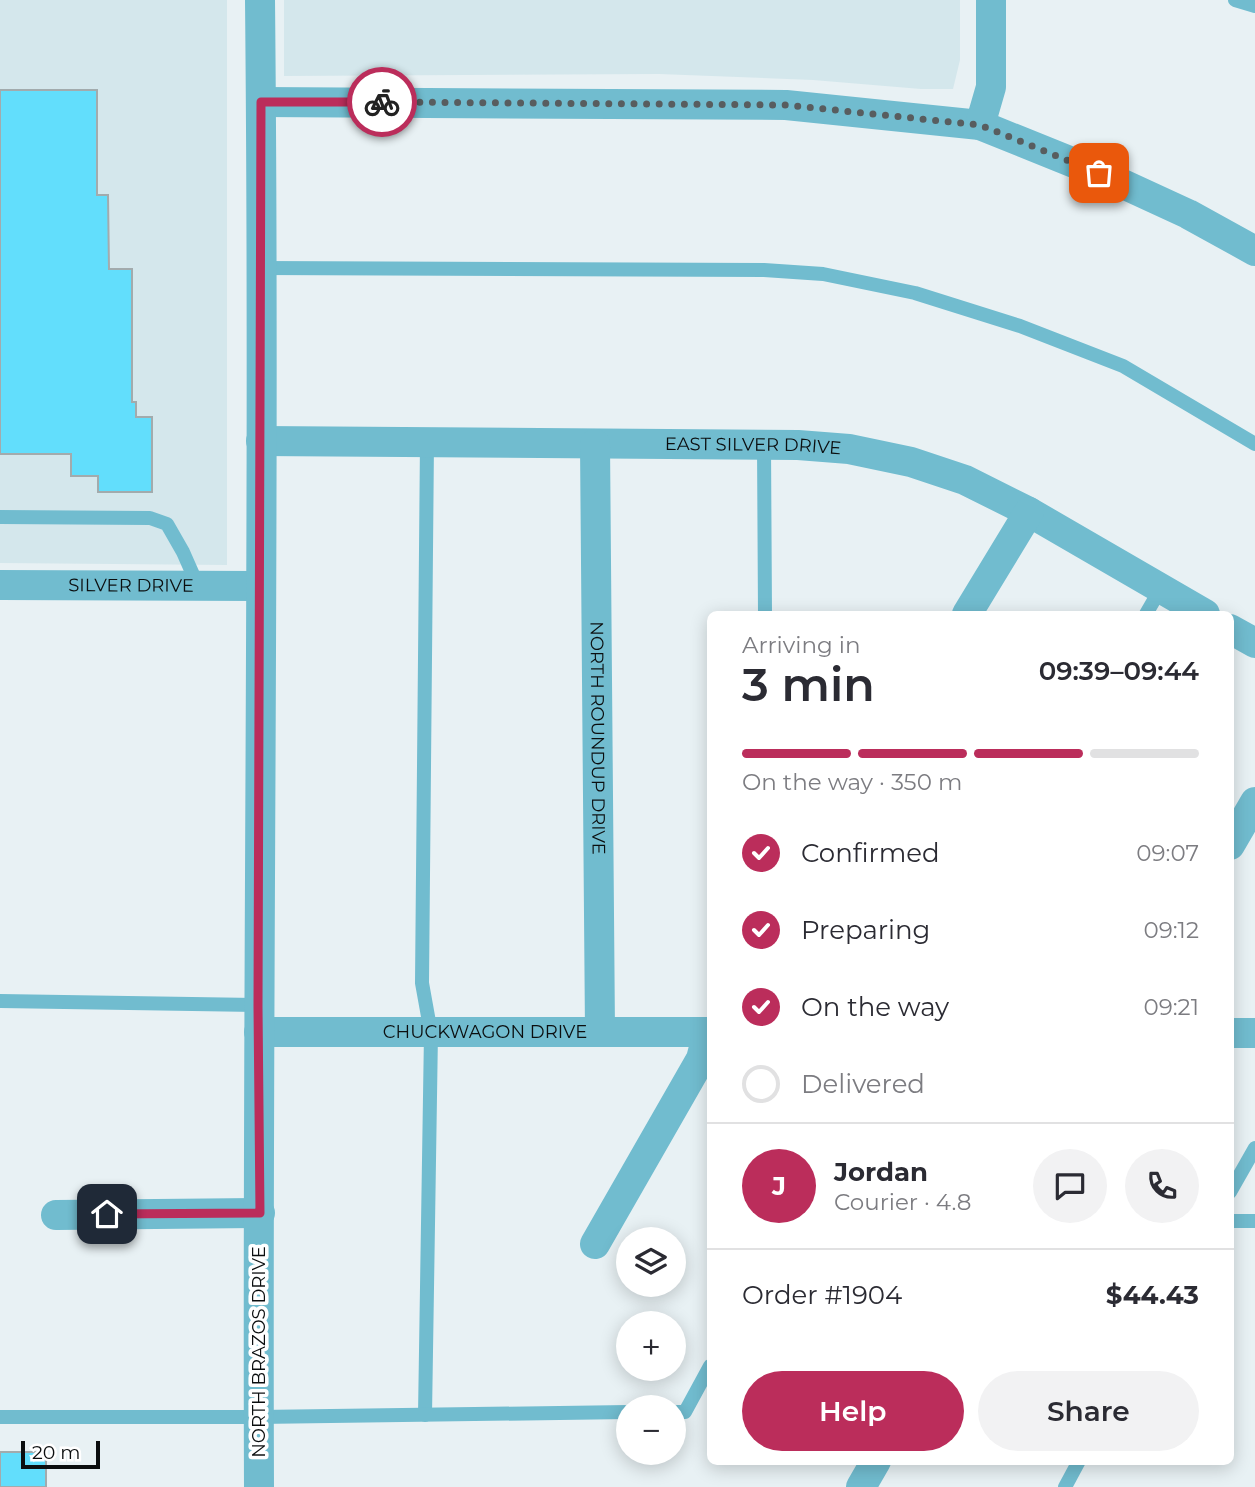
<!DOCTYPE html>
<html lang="en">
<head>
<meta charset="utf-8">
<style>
	:root { --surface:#fff; --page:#f2f2f3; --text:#2b2b33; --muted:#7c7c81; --line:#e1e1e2; --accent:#bb2d5b }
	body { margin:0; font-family:Montserrat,sans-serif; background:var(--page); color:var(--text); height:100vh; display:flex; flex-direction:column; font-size:26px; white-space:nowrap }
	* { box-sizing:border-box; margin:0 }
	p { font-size:23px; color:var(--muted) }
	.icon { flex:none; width:38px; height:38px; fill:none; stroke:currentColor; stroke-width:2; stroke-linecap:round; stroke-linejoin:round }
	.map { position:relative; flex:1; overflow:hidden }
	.sheet { position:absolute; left:707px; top:611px; width:527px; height:854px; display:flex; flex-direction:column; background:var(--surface); border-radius:10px; box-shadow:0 4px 18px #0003 }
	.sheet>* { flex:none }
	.fabs { position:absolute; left:616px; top:1227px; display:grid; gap:14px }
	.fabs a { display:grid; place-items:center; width:70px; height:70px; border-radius:50%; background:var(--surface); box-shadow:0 4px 18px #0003; font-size:35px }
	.scale { position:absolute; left:21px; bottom:18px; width:79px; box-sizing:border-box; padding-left:7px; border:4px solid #0b0e0f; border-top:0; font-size:19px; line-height:24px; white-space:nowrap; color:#0b0e0f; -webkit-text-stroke:5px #fff; paint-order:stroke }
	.pin { position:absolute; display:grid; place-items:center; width:60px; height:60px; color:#fff; margin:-30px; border-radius:14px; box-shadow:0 4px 10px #0006 }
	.courier { position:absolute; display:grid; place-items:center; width:70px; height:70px; margin:-35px; border:5px solid #bb2d5b; border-radius:50%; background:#fff; color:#222; box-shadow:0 2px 9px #0007 }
	.overview em { font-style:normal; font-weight:600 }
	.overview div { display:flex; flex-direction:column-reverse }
	.overview { display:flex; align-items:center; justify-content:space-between; height:119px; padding:0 35px }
	h1 { font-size:46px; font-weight:600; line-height:52px }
	.bar { display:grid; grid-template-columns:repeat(4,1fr); gap:10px 7px; align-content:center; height:84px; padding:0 35px }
	.bar i { height:9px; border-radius:5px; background:var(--line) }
	.bar .active { background:var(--accent) }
	.bar p { grid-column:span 4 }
	.line { display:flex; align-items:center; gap:18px; padding:0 35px; border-top:2px solid var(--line) }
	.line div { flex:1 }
	.round { display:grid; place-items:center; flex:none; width:74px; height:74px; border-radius:37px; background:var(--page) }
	ol { padding:0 35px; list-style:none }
	li { display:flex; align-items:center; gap:21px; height:77px }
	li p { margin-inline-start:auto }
	li .icon { padding:7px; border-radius:50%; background:var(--accent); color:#fff; stroke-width:4 }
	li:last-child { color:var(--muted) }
	li i { width:38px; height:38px; border:4px solid var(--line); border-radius:50% }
	.action { display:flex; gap:14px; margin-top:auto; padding:14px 35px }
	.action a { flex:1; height:80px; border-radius:42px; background:var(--accent); color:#fff; font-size:28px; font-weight:600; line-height:80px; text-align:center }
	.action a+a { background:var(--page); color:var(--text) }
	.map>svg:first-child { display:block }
	.built { fill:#d4e7ec }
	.building { fill:#62defc; stroke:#a2abad; stroke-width:2 }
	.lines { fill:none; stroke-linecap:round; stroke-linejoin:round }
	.lane { stroke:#71bccf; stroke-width:14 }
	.street { stroke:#71bccf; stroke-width:30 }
	.done { stroke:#585d5f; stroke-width:7; stroke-dasharray:0 12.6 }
	.route { stroke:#bb2d5b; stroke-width:9 }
	.labels { text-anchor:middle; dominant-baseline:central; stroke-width:7; stroke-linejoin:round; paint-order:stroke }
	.street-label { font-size:18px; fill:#0b0e0f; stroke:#fff }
</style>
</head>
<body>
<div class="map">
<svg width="1255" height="1487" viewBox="0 0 1255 1487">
	<rect width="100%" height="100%" fill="#e8f1f4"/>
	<!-- built -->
	<g class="built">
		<path d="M0,0H227V565L0,563Z"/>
		<path d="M284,0H960V60L953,89H921L813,80L659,74L284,76Z"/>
	</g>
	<!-- building -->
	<g class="building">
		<path d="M0,90H97V195H108L109,269H132V402H136V417H152V492H98V476H71V454H0Z"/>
		<rect x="0" y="1452" width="46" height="35"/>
	</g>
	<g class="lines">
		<!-- lane -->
		<g class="lane">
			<path d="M1235,0L1255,6"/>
			<path d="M261,268L764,270L823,274L915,293L1020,326L1123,366L1255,444"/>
			<path d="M764,445L765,614"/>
			<path d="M0,517L150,518L167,524L183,552L198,586"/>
			<path d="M1146,614L1161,588"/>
			<path d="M0,1001L258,1005"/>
			<path d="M1230,1192L1255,1148"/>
			<path d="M1230,1221H1255"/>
			<path d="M674,1412H685L710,1366"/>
			<path d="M425,1415L431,1033L422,983L427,442"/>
			<path d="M0,1417H259L628,1412"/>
			<path d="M1065,1487L1079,1461"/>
		</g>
		<!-- street -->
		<g class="street">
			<path d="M261,102L786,105L980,125L1099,173L1188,214L1255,251"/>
			<path d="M980,125L991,87V0"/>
			<path id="s1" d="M261,441L798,445L849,449L911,462L965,480L1029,512L1205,614"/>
			<path id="s2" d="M595,444L600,1031"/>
			<path id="s3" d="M0,585L261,586"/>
			<path d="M967,614L1029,512"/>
			<path d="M1230,629L1255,643"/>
			<path d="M1230,845L1255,802"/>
			<path id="s4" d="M259,1032H710"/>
			<path d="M1230,1033H1255"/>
			<path d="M56,1215L260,1213"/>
			<path d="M595,1244L701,1059L708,1032"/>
			<path d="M259,1487C257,991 265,496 260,0"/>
			<path d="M861,1487L876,1461"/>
		</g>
	</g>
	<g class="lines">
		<!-- done -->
		<path class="done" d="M382,102L786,105L980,125L1099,173"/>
		<!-- route -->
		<path class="route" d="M107,1214L260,1213L258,1006L261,102H382"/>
	</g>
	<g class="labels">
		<!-- street labels -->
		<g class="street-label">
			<text stroke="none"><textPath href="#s1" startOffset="492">EAST SILVER DRIVE</textPath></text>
			<text stroke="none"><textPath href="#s3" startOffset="131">SILVER DRIVE</textPath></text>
			<text stroke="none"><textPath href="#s2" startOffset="294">NORTH ROUNDUP DRIVE</textPath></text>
			<text stroke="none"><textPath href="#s4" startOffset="226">CHUCKWAGON DRIVE</textPath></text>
			<text transform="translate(259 1352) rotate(-90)">NORTH BRAZOS DRIVE</text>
		</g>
	</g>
</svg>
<div class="fabs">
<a><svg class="icon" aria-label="layers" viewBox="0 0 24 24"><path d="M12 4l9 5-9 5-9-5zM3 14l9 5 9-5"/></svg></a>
<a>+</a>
<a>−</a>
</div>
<div class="scale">20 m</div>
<div class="pin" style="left:1099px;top:173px;background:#ea580c"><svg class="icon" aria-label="bag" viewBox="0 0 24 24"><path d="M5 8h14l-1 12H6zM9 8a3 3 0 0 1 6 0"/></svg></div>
<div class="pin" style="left:107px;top:1214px;background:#1f2937"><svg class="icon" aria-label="home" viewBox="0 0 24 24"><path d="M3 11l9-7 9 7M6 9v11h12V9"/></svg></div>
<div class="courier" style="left:382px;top:102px"><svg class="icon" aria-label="bike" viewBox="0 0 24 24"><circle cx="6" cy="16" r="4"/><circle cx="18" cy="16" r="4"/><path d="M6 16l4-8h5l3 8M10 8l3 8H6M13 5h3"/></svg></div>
<section class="sheet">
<div class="overview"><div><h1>3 min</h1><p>Arriving in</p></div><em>09:39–09:44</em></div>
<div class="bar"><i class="active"></i><i class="active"></i><i class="active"></i><i></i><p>On the way · 350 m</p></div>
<ol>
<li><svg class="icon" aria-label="check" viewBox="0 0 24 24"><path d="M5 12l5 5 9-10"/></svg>Confirmed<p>09:07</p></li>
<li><svg class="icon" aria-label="check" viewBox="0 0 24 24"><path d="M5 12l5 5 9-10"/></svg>Preparing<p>09:12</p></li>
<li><svg class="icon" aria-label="check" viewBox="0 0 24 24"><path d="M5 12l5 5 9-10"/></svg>On the way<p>09:21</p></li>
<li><i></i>Delivered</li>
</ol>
<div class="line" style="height:126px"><b class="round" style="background:var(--accent);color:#fff">J</b><div><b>Jordan</b><p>Courier · 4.8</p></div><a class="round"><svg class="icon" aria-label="chat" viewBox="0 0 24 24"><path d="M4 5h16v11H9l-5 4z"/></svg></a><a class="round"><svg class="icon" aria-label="phone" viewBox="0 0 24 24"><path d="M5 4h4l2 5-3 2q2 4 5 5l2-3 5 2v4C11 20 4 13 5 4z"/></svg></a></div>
<div class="line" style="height:91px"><div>Order #1904</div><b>$44.43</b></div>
<div class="action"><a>Help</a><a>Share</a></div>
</section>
</div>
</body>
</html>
